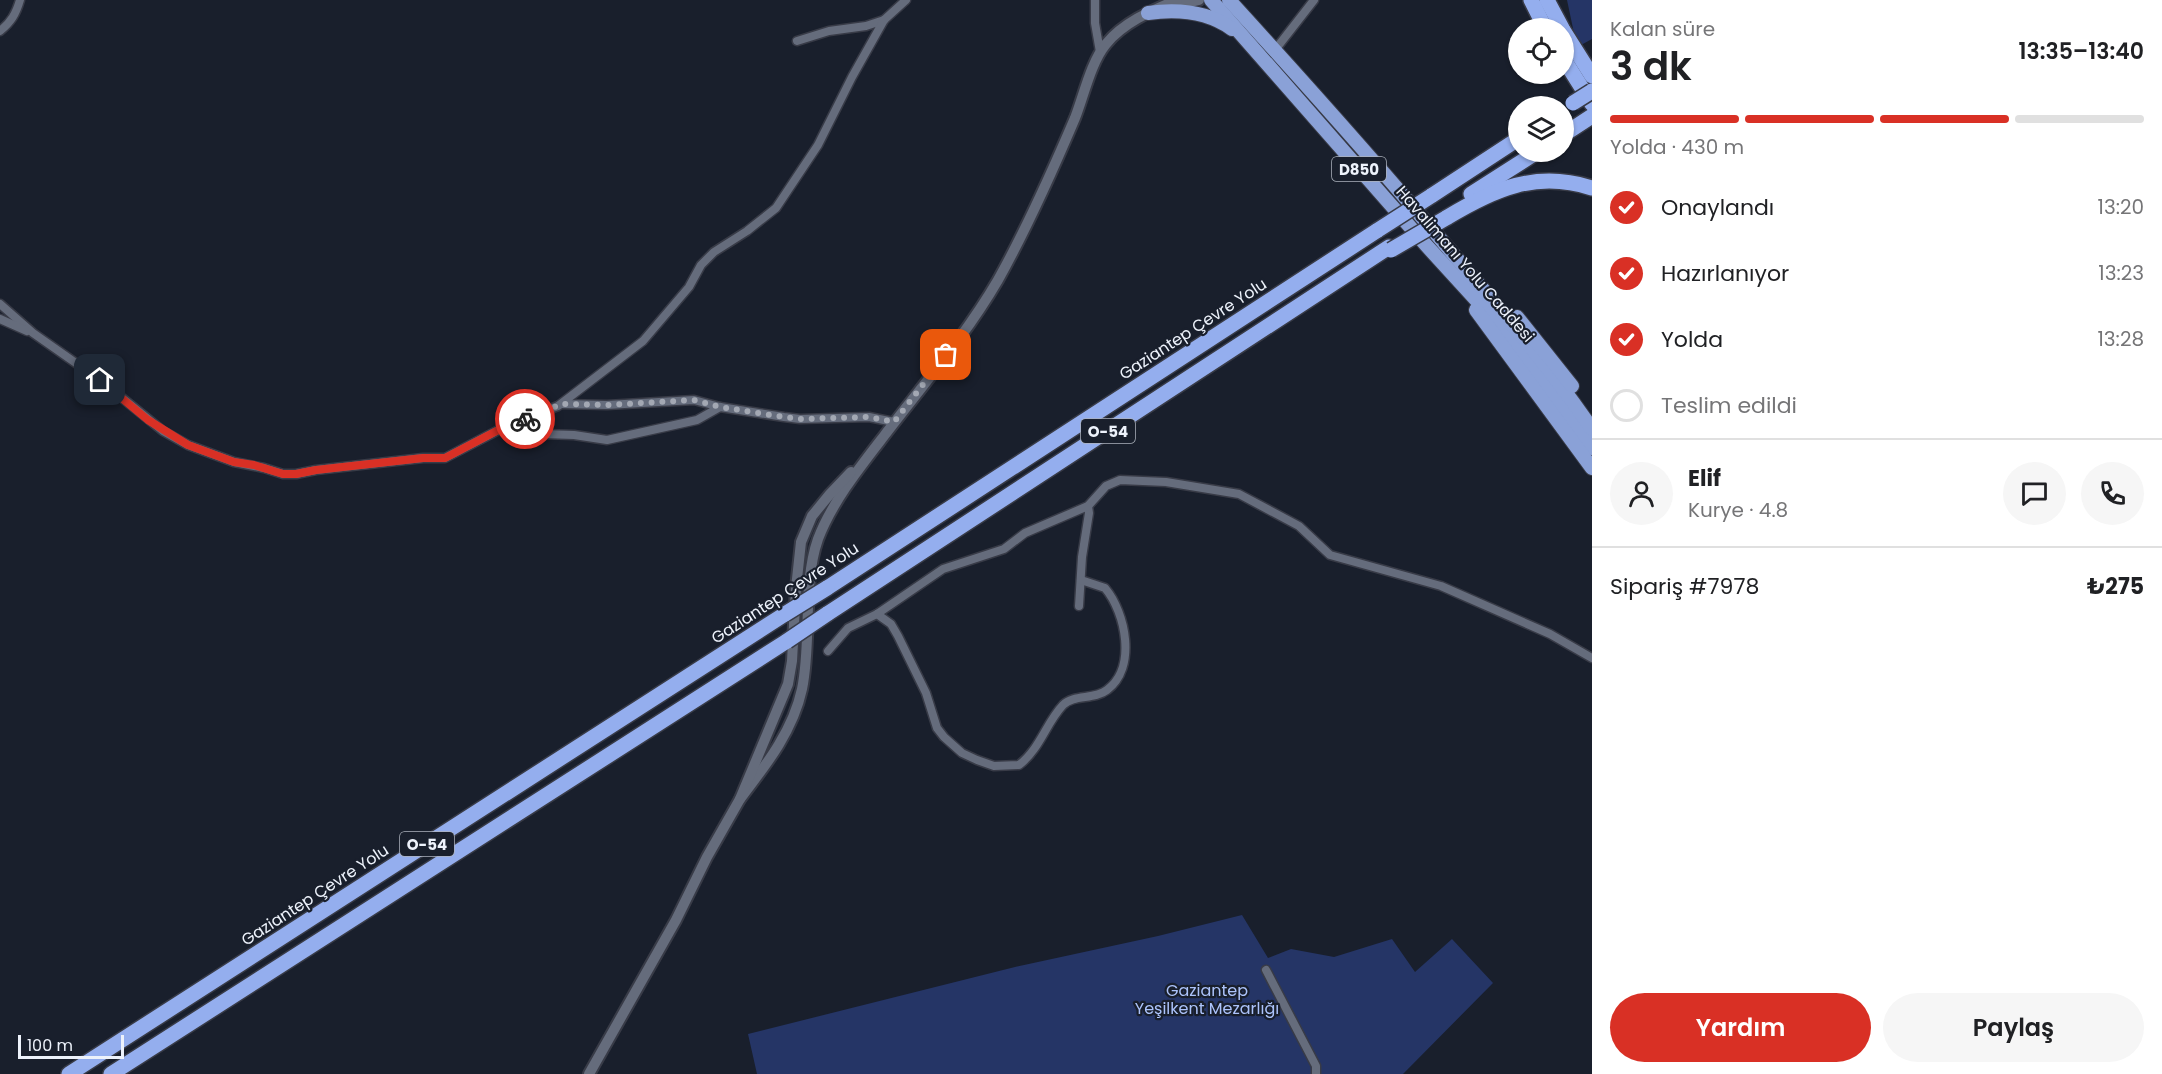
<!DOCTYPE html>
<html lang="tr">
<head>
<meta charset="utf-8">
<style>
	:root { --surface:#fff; --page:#f6f6f6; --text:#202124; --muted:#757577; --line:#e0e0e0; --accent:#d93025 }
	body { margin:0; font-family:Poppins,sans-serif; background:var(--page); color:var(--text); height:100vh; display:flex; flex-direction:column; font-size:22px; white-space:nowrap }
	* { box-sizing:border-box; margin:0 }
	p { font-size:20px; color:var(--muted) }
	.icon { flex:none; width:33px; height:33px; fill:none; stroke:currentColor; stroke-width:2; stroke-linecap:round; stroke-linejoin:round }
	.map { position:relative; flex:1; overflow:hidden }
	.details { display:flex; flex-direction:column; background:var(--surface); width:570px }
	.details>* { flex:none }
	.tools { position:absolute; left:1508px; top:18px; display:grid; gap:12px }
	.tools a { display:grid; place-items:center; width:66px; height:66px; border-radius:50%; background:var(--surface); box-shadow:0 2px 4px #0004; font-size:30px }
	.scale { position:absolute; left:18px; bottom:15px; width:106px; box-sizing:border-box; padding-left:6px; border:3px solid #edf2fb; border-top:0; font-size:16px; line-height:21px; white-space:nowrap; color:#edf2fb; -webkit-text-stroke:4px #191f2c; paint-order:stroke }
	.pin { position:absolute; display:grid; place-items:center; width:51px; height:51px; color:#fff; margin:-26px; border-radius:12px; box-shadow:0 3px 9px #0006 }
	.courier { position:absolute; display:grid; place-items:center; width:60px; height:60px; margin:-30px; border:4px solid #d93025; border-radius:50%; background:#fff; color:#222; box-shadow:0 2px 8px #0007 }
	.overview em { font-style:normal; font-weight:600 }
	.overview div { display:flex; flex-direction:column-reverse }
	.overview { display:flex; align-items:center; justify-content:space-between; height:102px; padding:0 18px }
	h1 { font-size:39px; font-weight:600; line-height:45px }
	.bar { display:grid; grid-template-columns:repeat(4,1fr); gap:9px 6px; align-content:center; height:72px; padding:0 18px }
	.bar i { height:8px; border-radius:4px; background:var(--line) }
	.bar .selected { background:var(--accent) }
	.bar p { grid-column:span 4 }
	.line { display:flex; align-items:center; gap:15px; padding:0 18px; border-top:2px solid var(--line) }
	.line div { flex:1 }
	.round { display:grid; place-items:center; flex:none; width:63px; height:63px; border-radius:32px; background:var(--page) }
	ol { padding:0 18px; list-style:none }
	li { display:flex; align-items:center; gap:18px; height:66px }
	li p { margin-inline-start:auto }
	li .icon { padding:6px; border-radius:50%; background:var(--accent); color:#fff; stroke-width:4 }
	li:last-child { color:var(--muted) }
	li i { width:33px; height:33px; border:3px solid var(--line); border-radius:50% }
	.action { display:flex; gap:12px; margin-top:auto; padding:12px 18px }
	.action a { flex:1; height:69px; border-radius:36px; background:var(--accent); color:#fff; font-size:24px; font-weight:600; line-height:69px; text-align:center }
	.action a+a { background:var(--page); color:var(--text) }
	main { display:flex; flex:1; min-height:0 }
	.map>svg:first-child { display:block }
	.green { fill:#253566 }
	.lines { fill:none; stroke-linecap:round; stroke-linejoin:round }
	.minor-casing { stroke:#383b47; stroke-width:11 }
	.tertiary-casing { stroke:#383b47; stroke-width:14 }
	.trunk-casing { stroke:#383b47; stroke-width:16 }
	.motorway-casing { stroke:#383b47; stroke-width:18 }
	.minor { stroke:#656c7c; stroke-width:8 }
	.tertiary { stroke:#656c7c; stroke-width:10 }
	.trunk { stroke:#8aa1d7; stroke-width:14 }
	.motorway { stroke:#94aeee; stroke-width:15 }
	.motorway-bridge-casing { stroke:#383b47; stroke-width:18; stroke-linecap:butt }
	.motorway-bridge { stroke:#94aeee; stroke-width:15 }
	.done { stroke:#a3a8b3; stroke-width:6; stroke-dasharray:0 10.8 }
	.route { stroke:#d93025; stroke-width:8 }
	.labels { text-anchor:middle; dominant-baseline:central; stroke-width:4.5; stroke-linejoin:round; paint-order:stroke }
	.shield { fill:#191f2c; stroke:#adb3bd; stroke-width:1.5 }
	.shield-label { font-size:15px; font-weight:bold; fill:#edf2fb }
	.street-label { font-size:16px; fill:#edf2fb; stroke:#191f2c }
	.park-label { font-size:16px; fill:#acc3fb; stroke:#191f2c }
</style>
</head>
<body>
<main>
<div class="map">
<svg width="1592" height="1074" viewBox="0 0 1592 1074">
	<rect width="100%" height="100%" fill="#191f2c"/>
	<!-- green -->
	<g class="green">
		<path d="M1567,0H1592V39L1581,45L1574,33Z"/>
		<path d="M1242,915L1268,958L1291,949L1334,957L1392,939L1415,972L1452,939L1493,983L1403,1074H757L748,1034L1015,967L1158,936Z"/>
	</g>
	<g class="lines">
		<defs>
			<g id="minor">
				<path d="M1095,0V23L1100,52"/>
				<path d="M0,31C11,22 16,14 20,0"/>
				<path d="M797,41L829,31L866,26L884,20"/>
				<path d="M1275,50L1314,0"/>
				<path d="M0,304L33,333L100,380L163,431L188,445L234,462L264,468L283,474H296L316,470L423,458H445L508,425L558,406L643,341L689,287L701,265L714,252L747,231L776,208L818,145L852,77L884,20L906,0"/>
				<path d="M0,319L27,331"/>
				<path d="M562,404L607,405L694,400L720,407L784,417L800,419L869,417L894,422"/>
				<path d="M509,425L543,434L574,435L607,440L697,420L720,407"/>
				<path d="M1079,606L1082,557L1089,513L1088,506"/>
				<path d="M877,614L891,624L898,636L926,693L937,728L944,737L962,753L977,760L994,766L1019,765C1040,749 1046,723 1063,705C1074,694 1094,700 1107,690C1137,668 1126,613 1105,588L1081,580"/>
				<path d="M828,651L848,628L877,614L943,569L1004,549L1025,533L1088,506L1106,486L1120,480L1166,482L1239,494L1299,526L1330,555L1441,586L1550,634L1592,658"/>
				<path d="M1266,970L1316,1066V1074"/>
			</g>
			<g id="tertiary">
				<path d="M1171,7L1199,0"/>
				<path d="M740,799C766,765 793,731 802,689C812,641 802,585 818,539C832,502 860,467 884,436C923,385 966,335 998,280C1027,228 1052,172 1075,118C1084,95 1091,62 1106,44C1124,22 1151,11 1177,0"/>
				<path d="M589,1074L676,920L707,857L740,799L788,684L792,661L796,588L801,542L812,516L830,494L851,472"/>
			</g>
			<g id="trunk">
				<path d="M1211,0L1426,245L1500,326L1540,377L1592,448"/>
				<path d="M1229,0C1303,81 1377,164 1448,248C1498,307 1549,366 1592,429"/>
				<path d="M1148,13C1177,9 1207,11 1232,29"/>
				<path d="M1476,310L1592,468"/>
				<path d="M1517,317L1572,386"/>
			</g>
			<g id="motorway">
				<path d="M1531,0L1545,28"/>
				<path d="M1547,0L1562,28"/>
				<path d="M1563,30L1592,76"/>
				<path d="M1563,58L1592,104"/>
				<path d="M1563,135L1592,116"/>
				<path d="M1471,194L1537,152"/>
				<path d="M1431,196L1518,139"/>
				<path d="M1446,218C1494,189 1536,170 1592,188"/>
				<path d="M827,588L1378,230"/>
				<path d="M827,614L1389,247"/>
				<path d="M69,1074L785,614"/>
				<path d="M111,1074L787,641"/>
			</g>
		</defs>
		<!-- minor casing -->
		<use href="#minor" class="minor-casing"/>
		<!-- tertiary casing -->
		<use href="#tertiary" class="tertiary-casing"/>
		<!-- trunk casing -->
		<use href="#trunk" class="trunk-casing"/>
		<!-- motorway casing -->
		<use href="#motorway" class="motorway-casing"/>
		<!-- minor -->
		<use href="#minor" class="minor"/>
		<!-- tertiary -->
		<use href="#tertiary" class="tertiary"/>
		<!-- trunk -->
		<use href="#trunk" class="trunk"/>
		<!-- motorway -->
		<use href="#motorway" class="motorway"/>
		<defs>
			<g id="motorway-bridge">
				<path d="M1573,103L1592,91"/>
				<path d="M1378,230L1431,196"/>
				<path d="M1391,250L1446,218"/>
				<path d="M785,614L827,588"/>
				<path d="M787,641L827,614"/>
			</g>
		</defs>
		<!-- motorway-bridge casing -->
		<use href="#motorway-bridge" class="motorway-bridge-casing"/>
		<!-- motorway-bridge -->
		<use href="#motorway-bridge" class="motorway-bridge"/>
	</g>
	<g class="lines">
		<!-- done -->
		<path class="done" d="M525,419L562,404L607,405L694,400L720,407L784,417L800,419L869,417L894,422L946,355"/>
		<!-- route -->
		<path class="route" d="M100,380L148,420L188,445L234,462L254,465L283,474H296L316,470L423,458H445L508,425L525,419"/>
	</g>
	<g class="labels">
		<!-- shield labels -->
		<g class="shield">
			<rect x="1332" y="157" width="54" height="24" rx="4.5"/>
			<rect x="1081" y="419" width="54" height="24" rx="4.5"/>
			<rect x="400" y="832" width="54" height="24" rx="4.5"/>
		</g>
		<g class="shield-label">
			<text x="1359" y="169">D850</text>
			<text x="1108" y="431">O-54</text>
			<text x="427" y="844">O-54</text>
		</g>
		<!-- street labels -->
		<g class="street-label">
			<text transform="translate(1465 264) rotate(49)">Havalimanı Yolu Caddesi</text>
			<text transform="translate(1193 329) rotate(-33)">Gaziantep Çevre Yolu</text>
			<text transform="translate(785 593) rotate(-33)">Gaziantep Çevre Yolu</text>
			<text transform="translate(315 895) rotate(-33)">Gaziantep Çevre Yolu</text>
		</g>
		<!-- park labels -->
		<g class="park-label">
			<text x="1207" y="990">Gaziantep<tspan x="1207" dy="18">Yeşilkent Mezarlığı</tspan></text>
		</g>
	</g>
</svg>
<div class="tools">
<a><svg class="icon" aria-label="locate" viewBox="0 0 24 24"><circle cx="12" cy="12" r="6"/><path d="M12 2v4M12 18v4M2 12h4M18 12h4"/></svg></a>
<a><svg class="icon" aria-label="layers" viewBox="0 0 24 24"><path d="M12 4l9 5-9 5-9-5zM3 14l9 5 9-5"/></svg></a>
</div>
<div class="scale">100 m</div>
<div class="pin" style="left:946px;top:355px;background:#ea580c"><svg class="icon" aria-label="bag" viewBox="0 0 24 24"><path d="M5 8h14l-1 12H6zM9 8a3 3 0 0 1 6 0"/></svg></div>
<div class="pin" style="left:100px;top:380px;background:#1f2937"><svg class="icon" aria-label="home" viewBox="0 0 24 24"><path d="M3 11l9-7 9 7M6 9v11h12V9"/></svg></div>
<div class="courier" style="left:525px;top:419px"><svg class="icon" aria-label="bike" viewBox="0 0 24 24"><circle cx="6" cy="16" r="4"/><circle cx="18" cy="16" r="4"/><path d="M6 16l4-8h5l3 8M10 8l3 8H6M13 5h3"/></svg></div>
</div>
<section class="details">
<div class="overview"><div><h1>3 dk</h1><p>Kalan süre</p></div><em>13:35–13:40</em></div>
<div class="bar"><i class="selected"></i><i class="selected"></i><i class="selected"></i><i></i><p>Yolda · 430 m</p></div>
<ol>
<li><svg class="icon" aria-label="check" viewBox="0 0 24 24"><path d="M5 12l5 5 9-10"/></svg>Onaylandı<p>13:20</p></li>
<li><svg class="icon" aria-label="check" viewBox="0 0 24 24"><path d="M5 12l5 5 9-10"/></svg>Hazırlanıyor<p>13:23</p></li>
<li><svg class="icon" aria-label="check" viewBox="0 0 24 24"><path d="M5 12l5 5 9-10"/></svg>Yolda<p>13:28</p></li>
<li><i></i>Teslim edildi</li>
</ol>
<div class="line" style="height:108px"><a class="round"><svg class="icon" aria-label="person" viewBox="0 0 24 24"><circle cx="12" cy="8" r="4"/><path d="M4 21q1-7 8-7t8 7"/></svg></a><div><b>Elif</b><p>Kurye · 4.8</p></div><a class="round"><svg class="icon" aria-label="chat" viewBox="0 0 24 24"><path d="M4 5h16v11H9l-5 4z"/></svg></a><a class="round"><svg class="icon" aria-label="phone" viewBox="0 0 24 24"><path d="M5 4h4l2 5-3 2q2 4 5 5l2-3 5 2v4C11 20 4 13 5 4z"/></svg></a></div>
<div class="line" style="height:78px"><div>Sipariş #7978</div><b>₺275</b></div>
<div class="action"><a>Yardım</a><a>Paylaş</a></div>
</section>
</main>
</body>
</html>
